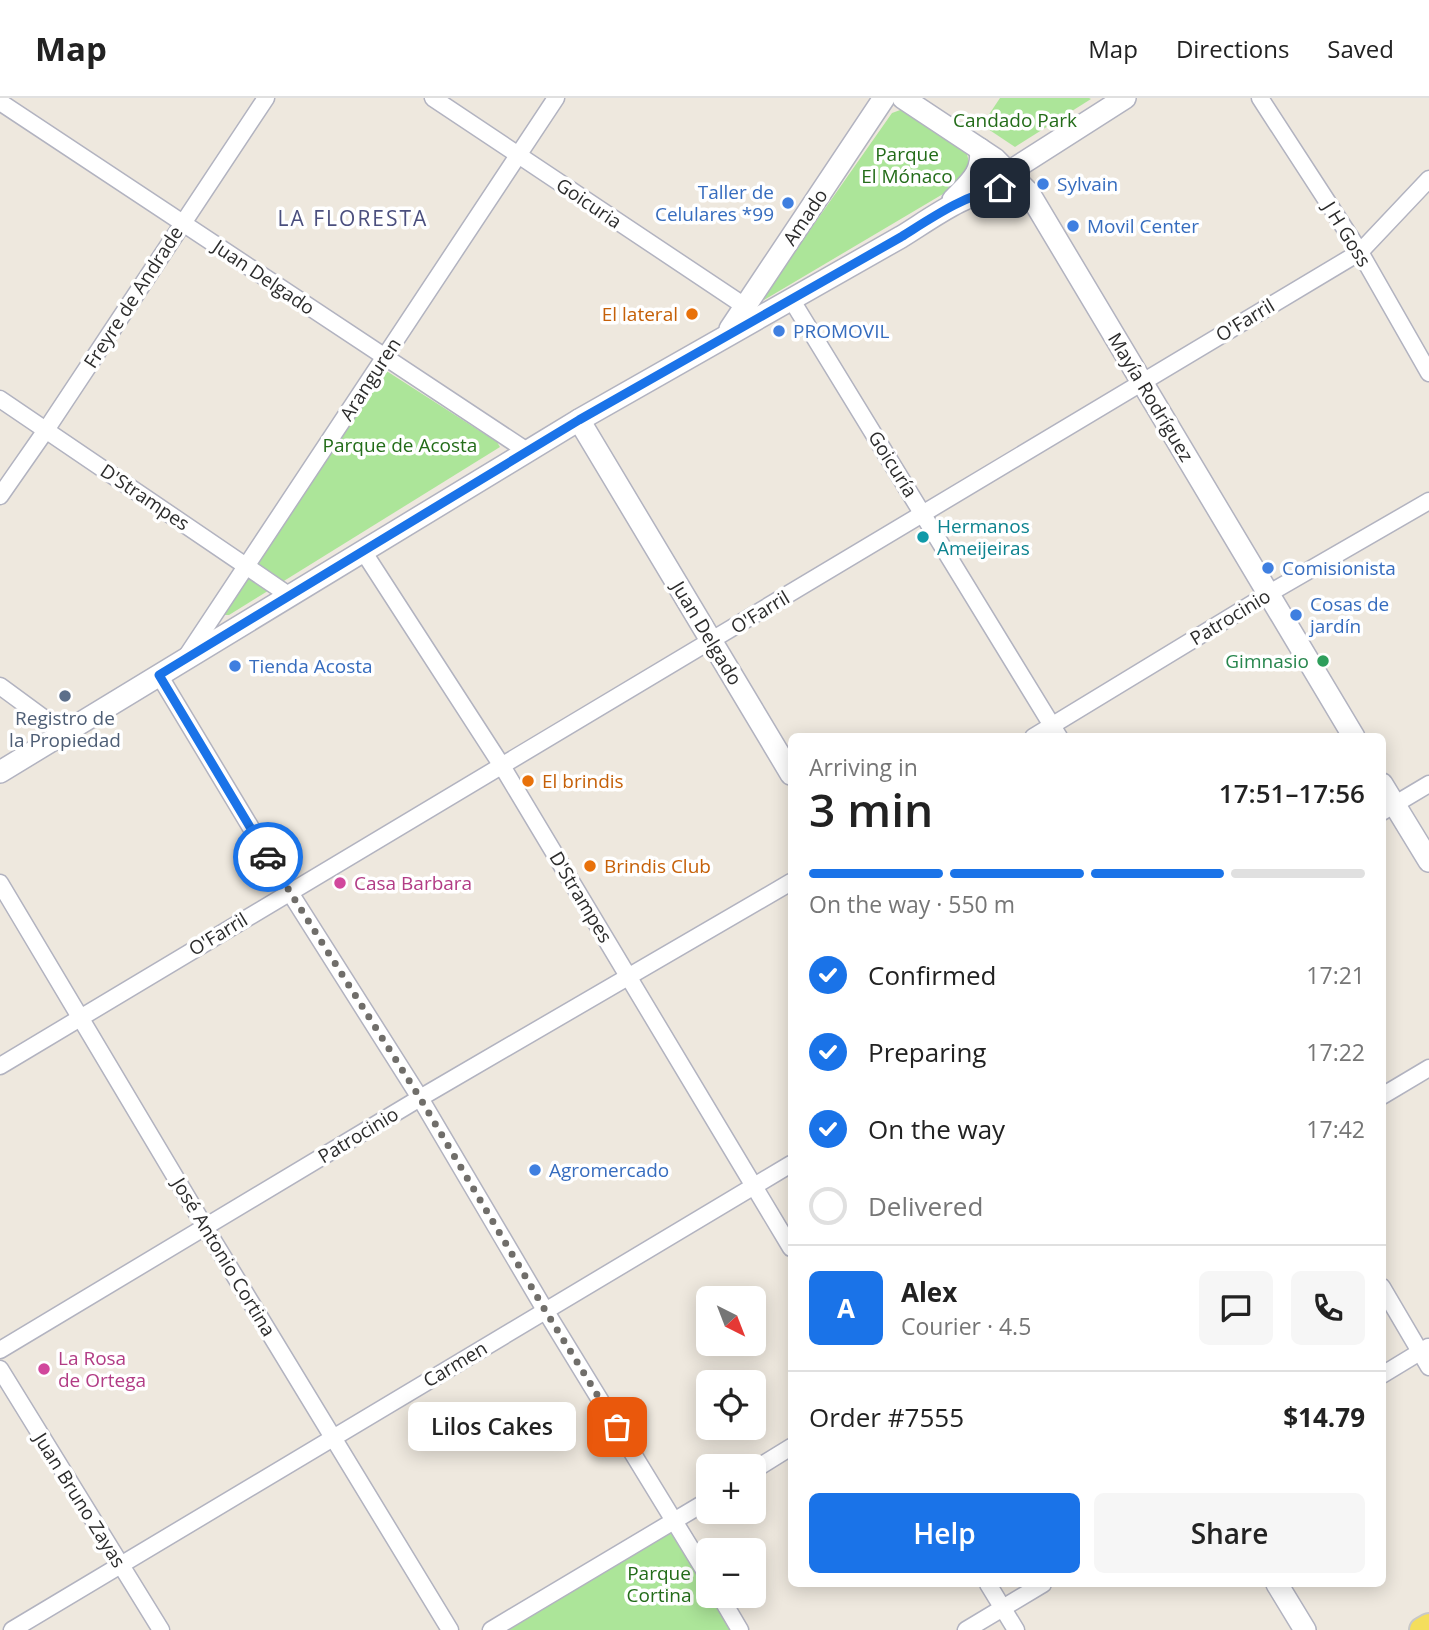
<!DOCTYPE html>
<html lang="en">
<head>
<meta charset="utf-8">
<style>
	:root { --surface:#fff; --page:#f6f6f6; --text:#222; --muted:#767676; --line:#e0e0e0; --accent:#1a73e8 }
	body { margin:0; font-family:"Open Sans",sans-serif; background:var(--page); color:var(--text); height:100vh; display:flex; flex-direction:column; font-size:26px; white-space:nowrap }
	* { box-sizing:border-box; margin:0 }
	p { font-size:23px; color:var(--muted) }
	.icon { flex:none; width:38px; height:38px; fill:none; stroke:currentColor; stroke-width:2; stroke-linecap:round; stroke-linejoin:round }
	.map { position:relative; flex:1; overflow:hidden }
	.details { position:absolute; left:788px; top:635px; width:598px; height:854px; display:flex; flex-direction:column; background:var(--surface); border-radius:10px; box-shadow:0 4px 18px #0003 }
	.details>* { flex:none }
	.needle { width:46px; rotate:138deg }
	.tools { position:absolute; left:696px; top:1188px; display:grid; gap:14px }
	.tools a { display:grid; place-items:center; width:70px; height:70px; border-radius:10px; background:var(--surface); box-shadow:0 4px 18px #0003; font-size:35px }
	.pin { position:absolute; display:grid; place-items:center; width:60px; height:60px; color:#fff; margin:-30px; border-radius:14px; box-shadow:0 4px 10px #0006 }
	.courier { position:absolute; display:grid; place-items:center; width:70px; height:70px; margin:-35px; border:5px solid #1a73e8; border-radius:50%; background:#fff; color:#222; box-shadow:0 2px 9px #0007 }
	.bubble { position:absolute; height:49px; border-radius:10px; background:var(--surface); box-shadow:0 4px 18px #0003; font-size:23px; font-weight:600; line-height:49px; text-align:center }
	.head em { font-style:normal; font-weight:600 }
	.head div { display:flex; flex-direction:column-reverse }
	.head { display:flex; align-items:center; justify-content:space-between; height:119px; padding:0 21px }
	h1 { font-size:46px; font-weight:600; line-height:52px }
	.bar { display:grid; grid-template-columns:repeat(4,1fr); gap:10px 7px; align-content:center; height:84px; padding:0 21px }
	.bar i { height:9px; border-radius:5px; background:var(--line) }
	.bar .active { background:var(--accent) }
	.bar p { grid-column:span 4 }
	.line { display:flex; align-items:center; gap:18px; padding:0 21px; border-top:2px solid var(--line) }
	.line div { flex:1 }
	.round { display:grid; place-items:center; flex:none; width:74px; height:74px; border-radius:10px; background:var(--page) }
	ol { padding:0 21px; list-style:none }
	li { display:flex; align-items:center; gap:21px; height:77px }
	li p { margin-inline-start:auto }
	li .icon { padding:7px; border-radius:50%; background:var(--accent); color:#fff; stroke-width:4 }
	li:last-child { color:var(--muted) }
	li i { width:38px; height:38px; border:4px solid var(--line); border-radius:50% }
	.primary-button { display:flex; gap:14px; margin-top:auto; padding:14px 21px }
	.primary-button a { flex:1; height:80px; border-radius:10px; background:var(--accent); color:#fff; font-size:28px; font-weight:600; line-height:80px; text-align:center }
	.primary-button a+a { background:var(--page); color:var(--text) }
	header { display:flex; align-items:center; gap:42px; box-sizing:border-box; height:98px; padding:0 35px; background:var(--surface); border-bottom:2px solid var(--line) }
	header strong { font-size:33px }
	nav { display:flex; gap:38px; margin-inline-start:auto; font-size:24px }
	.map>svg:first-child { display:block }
	.green { fill:#ace599 }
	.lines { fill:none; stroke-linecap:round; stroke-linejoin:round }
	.street-casing { stroke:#b2b3c0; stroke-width:19 }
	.secondary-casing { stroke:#b2b3c0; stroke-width:24 }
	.primary-casing { stroke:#c8c8c8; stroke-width:28 }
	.street { stroke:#fff; stroke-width:16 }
	.secondary { stroke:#fff; stroke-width:21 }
	.primary { stroke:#f4de5c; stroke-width:24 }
	.done { stroke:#706e6a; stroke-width:7; stroke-dasharray:0 12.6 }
	.route { stroke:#1a73e8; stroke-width:9 }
	.shop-dot { fill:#3f7fe0; stroke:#fff; stroke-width:2.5 }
	.food-dot { fill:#e8710a; stroke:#fff; stroke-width:2.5 }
	.culture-dot { fill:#0f9aa8; stroke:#fff; stroke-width:2.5 }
	.leisure-dot { fill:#2e9e5b; stroke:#fff; stroke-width:2.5 }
	.service-dot { fill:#5c6f8a; stroke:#fff; stroke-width:2.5 }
	.hotel-dot { fill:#d1479c; stroke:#fff; stroke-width:2.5 }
	.labels { text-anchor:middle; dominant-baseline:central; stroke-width:7; stroke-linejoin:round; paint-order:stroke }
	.park-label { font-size:19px; fill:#236c19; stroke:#fff }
	.shop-label { font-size:19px; fill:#366cbe; stroke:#fff; text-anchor:start }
	.street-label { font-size:19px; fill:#2c2c2c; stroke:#fff }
	.food-label { font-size:19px; fill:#c56008; stroke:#fff; text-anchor:start }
	.culture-label { font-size:19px; fill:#0d838f; stroke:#fff; text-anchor:start }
	.leisure-label { font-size:19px; fill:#27864d; stroke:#fff; text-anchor:end }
	.service-label { font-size:19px; fill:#4e5e75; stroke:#fff }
	.hotel-label { font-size:19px; fill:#b23c85; stroke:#fff; text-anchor:start }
	.neighbourhood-label { font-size:21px; letter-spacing:2px; fill:#4b4f7e; stroke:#fff }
</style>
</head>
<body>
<header>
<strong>Map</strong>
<nav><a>Map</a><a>Directions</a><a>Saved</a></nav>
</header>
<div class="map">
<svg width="1429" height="1532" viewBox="0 0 1429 1532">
	<rect width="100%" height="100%" fill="#eee8de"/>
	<!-- green -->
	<g class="green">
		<path d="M1000,0H1089L1091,1L1015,49L982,27Z"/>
		<path d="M903,11L966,54C975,73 955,84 943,96L764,202L763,199L892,15Z"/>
		<path d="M385,272L497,344L500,349L229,517H225L223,516Z"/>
		<path d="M675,1423L709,1480V1498H720L740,1532H492Z"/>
	</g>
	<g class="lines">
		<defs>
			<g id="street">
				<path d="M433,0L746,209"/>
				<path d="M1260,0L1360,154L1429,275"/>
				<path d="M0,4L527,353"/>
				<path d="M791,201L1059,639"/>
				<path d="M0,301L290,498"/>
				<path d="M0,398L46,332L266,0"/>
				<path d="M363,453L502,668L791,1150"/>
				<path d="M186,559L556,0"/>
				<path d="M159,577L289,793L420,1000L545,1212L709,1480"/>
				<path d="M0,588L64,635"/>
				<path d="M1033,639L1268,496L1429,403"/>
				<path d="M1382,714L1429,686"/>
				<path d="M0,785L205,1129L450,1532"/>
				<path d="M0,968L1360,154L1429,81"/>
				<path d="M1382,998L1429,970"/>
				<path d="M1382,1189L1429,1269"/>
				<path d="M0,1252L420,1000L791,784"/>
				<path d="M0,1271L161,1532"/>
				<path d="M1382,1277L1428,1249"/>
				<path d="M754,1372L791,1349"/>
				<path d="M988,1486L1016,1532"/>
				<path d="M720,1498L740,1532"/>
				<path d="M12,1532L791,1066"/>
				<path d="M491,1532L709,1402"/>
				<path d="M966,1532L1043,1486"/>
			</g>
			<g id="secondary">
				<path d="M903,0L995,61L1029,95L1354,639"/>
				<path d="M1009,74L1125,0"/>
				<path d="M953,102C968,86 984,75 980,51"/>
				<path d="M730,231L884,0"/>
				<path d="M579,322L791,676"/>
				<path d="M0,674L579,322L901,139C929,122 968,92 1001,91C1010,90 1020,93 1029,95"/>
				<path d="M1382,686L1429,763"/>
				<path d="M1277,1486L1305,1532"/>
			</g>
			<path id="primary" d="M1422,1532L1429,1528"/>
		</defs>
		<!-- street casing -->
		<use href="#street" class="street-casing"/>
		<!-- secondary casing -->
		<use href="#secondary" class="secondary-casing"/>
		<!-- primary casing -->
		<use href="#primary" class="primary-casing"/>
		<!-- street -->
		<use href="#street" class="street"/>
		<!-- secondary -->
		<use href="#secondary" class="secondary"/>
		<!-- primary -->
		<use href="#primary" class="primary"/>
	</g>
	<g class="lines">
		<!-- done -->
		<path class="done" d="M268,759L420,1000L545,1212L617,1329"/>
		<!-- route -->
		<path class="route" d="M268,759L159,577L579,322L901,139C933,119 963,98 1000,90"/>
	</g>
	<!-- markers -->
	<g class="shop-dot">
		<circle cx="1043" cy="86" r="7"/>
		<circle cx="788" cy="105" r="7"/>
		<circle cx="1073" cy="128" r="7"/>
		<circle cx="779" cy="233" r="7"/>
		<circle cx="1268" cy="470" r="7"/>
		<circle cx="1296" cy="517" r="7"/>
		<circle cx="235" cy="568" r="7"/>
		<circle cx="535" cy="1072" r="7"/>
	</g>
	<g class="food-dot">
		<circle cx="692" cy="216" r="7"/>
		<circle cx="528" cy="683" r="7"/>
		<circle cx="590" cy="768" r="7"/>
	</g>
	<circle class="culture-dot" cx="923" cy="439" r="7"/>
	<circle class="leisure-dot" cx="1323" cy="563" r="7"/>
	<circle class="service-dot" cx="65" cy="598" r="7"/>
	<g class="hotel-dot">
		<circle cx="340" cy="785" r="7"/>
		<circle cx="44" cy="1271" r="7"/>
	</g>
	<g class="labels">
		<!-- park labels -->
		<g class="park-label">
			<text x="1015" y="22">Candado Park</text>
			<text x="907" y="56">Parque<tspan x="907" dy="22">El Mónaco</tspan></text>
			<text x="400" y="347">Parque de Acosta</text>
			<text x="659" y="1475">Parque<tspan x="659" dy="22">Cortina</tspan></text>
		</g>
		<!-- shop labels -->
		<g class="shop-label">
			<text x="1057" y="86">Sylvain</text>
			<text x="774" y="94" text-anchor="end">Taller de<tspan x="774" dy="22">Celulares *99</tspan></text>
			<text x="1087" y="128">Movil Center</text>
			<text x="793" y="233">PROMOVIL</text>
			<text x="1282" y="470">Comisionista</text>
			<text x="1310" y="506">Cosas de<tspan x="1310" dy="22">jardín</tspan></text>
			<text x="249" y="568">Tienda Acosta</text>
			<text x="549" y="1072">Agromercado</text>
		</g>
		<!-- street labels -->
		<g class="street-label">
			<text transform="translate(589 105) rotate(34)">Goicuria</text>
			<text transform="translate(805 119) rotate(-56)">Amado</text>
			<text transform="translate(1347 136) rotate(58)">J H Goss</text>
			<text transform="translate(264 179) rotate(34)">Juan Delgado</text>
			<text transform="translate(133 199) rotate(-57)">Freyre de Andrade</text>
			<text transform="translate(1245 222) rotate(-31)">O'Farril</text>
			<text transform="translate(370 281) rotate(-57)">Aranguren</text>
			<text transform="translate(1151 299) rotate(59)">Mayía Rodríguez</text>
			<text transform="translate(893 366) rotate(58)">Goicuría</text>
			<text transform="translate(145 399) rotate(34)">D'Strampes</text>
			<text transform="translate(760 514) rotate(-31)">O'Farril</text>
			<text transform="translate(1230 519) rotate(-31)">Patrocinio</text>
			<text transform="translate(707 535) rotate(59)">Juan Delgado</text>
			<text transform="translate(581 799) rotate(59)">D'Strampes</text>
			<text transform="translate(218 836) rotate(-31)">O'Farril</text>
			<text transform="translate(358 1037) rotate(-31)">Patrocinio</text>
			<text transform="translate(224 1159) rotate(59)">José Antonio Cortina</text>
			<text transform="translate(455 1266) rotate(-31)">Carmen</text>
			<text transform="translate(80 1402) rotate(58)">Juan Bruno Zayas</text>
		</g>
		<!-- food labels -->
		<g class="food-label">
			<text x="678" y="216" text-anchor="end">El lateral</text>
			<text x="542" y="683">El brindis</text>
			<text x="604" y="768">Brindis Club</text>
		</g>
		<!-- culture labels -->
		<g class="culture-label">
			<text x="937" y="428">Hermanos<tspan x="937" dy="22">Ameijeiras</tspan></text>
		</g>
		<!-- leisure labels -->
		<g class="leisure-label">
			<text x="1309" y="563">Gimnasio</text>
		</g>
		<!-- service labels -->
		<g class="service-label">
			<text x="65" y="620">Registro de<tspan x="65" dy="22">la Propiedad</tspan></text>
		</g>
		<!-- hotel labels -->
		<g class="hotel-label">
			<text x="354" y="785">Casa Barbara</text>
			<text x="58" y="1260">La Rosa<tspan x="58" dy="22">de Ortega</tspan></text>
		</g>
		<!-- neighbourhood labels -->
		<g class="neighbourhood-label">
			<text x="353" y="120">LA FLORESTA</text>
		</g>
	</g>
</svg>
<div class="tools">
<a><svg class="needle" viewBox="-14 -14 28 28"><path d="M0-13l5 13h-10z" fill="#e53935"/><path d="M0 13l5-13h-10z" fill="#767676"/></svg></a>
<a><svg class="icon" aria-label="locate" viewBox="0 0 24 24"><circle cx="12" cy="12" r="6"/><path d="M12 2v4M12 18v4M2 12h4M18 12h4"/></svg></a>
<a>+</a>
<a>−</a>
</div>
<div class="pin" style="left:617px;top:1329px;background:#ea580c"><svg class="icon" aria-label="bag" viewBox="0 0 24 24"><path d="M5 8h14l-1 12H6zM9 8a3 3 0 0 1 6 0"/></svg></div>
<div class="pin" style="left:1000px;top:90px;background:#1f2937"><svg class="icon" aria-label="home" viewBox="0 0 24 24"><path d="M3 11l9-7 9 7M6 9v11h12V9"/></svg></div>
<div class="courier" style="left:268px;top:759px"><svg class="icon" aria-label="car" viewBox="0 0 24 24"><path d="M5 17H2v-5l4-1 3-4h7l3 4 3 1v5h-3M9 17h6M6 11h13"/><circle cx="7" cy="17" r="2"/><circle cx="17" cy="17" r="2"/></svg></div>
<div class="bubble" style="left:408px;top:1304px;width:168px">Lilos Cakes</div>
<section class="details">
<div class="head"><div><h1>3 min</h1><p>Arriving in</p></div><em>17:51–17:56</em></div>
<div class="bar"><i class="active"></i><i class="active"></i><i class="active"></i><i></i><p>On the way · 550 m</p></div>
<ol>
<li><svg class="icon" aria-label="check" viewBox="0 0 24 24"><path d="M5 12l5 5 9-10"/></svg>Confirmed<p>17:21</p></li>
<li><svg class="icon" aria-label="check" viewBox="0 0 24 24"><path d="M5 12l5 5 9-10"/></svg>Preparing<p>17:22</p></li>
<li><svg class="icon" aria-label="check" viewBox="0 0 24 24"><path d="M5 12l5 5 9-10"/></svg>On the way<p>17:42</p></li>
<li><i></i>Delivered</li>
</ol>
<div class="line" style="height:126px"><b class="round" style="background:var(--accent);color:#fff">A</b><div><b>Alex</b><p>Courier · 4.5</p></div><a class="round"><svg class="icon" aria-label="chat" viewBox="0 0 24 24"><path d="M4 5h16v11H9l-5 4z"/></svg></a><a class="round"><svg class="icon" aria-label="phone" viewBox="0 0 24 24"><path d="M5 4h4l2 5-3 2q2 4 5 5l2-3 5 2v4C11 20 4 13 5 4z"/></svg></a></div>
<div class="line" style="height:91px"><div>Order #7555</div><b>$14.79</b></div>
<div class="primary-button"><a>Help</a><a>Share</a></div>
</section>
</div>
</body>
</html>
